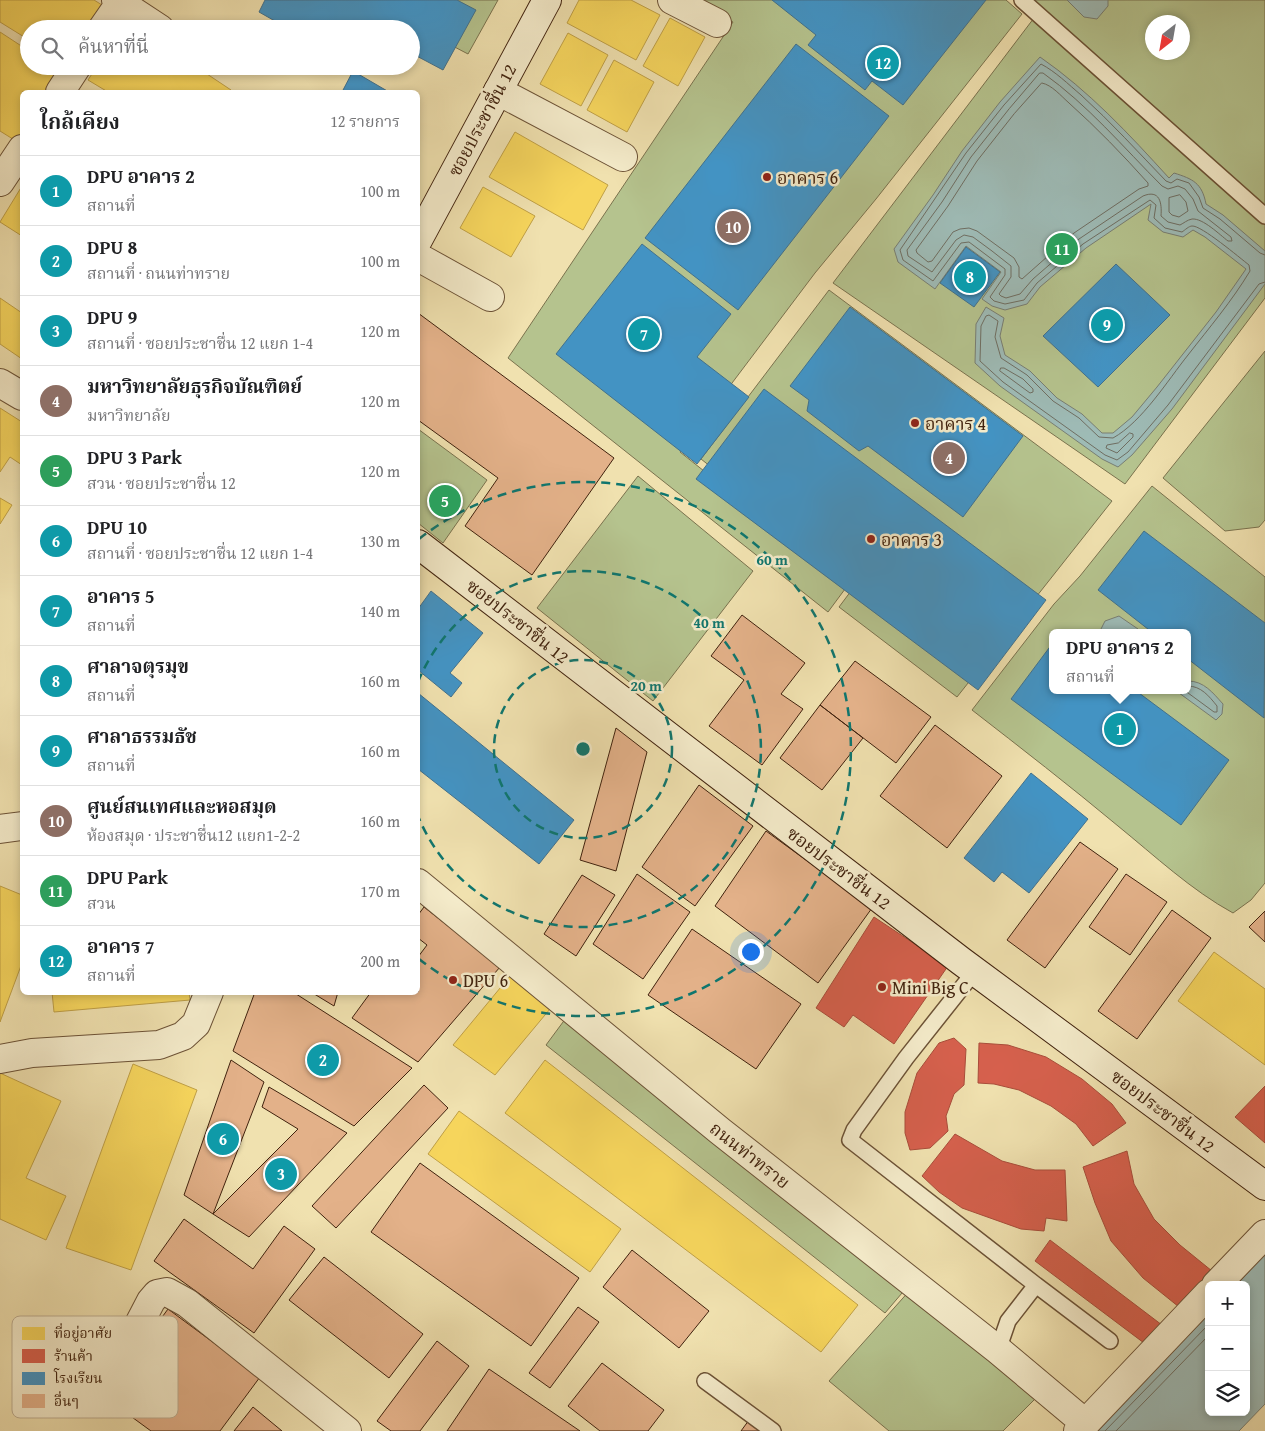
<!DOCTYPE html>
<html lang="th">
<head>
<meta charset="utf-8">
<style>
  body { margin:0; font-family:"Gentium Book Plus","Noto Serif Thai",serif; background:#f6f6f6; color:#202124 }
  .controls { position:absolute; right:15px; bottom:15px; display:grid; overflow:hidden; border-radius:8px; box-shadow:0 2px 8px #0003 }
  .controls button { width:45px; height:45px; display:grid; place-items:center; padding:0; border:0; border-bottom:1px solid #e0e0e0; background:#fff; color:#202124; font:25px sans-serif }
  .compass { position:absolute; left:1145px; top:15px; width:45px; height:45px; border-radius:50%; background:#fff; box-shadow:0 2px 8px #0003; rotate:211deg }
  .you { position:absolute; left:750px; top:951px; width:18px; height:18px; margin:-12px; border:4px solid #fff; border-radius:50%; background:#1a73e8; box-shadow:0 0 0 8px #1a73e833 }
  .badge { display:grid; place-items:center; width:32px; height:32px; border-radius:50%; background:#111827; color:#fff; font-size:16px; font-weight:700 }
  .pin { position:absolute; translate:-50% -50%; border:2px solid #fff; box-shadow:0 1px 5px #0006 }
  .popup { position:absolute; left:1049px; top:629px; width:142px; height:65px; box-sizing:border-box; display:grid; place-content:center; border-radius:8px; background:#fff; filter:drop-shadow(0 1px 4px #0005); font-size:16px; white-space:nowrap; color:#757577 }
  .popup b { font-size:19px; color:#202124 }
  .popup::after { content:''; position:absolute; left:50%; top:100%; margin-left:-10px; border:10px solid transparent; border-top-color:#fff }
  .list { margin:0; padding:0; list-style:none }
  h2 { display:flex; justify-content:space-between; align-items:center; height:65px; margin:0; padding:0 20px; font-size:21px }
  h2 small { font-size:16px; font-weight:400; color:#757577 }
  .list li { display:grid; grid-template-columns:32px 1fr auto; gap:15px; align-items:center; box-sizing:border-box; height:70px; padding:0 20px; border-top:1px solid #e0e0e0 }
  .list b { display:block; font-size:19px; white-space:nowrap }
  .list p { margin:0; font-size:16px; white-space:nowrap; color:#757577 }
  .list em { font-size:16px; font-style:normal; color:#757577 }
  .icon { flex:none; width:28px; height:28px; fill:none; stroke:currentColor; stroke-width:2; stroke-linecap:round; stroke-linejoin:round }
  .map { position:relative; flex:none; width:1265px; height:1431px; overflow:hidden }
  .search { position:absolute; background:#fff; box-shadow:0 2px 8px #0003; left:20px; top:20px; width:400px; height:55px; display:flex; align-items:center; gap:12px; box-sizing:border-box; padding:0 18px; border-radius:28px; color:#757577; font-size:19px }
  .panel { position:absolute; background:#fff; box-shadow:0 2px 8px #0003; left:20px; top:90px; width:400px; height:905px; border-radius:8px }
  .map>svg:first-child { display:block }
  .green { fill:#b5c38e; stroke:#7a724e; fill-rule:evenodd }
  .water { fill:#9ebbb6; stroke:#787e73 }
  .homes { fill:#f6d55c; stroke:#bf9f45 }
  .shops { fill:#d6604d; stroke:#a94d3a }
  .schools { fill:#4393c3; stroke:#42718d }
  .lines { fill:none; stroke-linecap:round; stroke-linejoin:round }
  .shore { stroke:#6f6e62; stroke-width:1 }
  .building { fill:#e3b189; stroke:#40220e }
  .service-casing { stroke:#6c5236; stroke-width:18 }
  .minor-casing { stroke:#6c5236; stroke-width:30 }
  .secondary-casing { stroke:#40220e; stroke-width:30 }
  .service { stroke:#f5eccb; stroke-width:15 }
  .minor { stroke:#f5eccb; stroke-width:28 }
  .secondary { stroke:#f5eccb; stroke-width:28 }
  .ring { fill:none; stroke:#0f766e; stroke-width:2.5; stroke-dasharray:9 6 }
  .poi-dot { fill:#8f2418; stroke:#f5eccb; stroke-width:2 }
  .labels { text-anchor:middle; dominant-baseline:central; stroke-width:5; stroke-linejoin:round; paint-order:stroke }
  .street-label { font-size:18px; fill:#40220e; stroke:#f5eccb }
  .poi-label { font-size:18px; fill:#40220e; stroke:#f5eccb; text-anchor:start }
  .key { fill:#f5eccb; stroke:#bfaf92; stroke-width:1 }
  .key-label { font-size:14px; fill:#40220e }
  .centre { fill:#0f766e; stroke:#f5eccb; stroke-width:2.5 }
  .ring-label { font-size:15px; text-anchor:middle; font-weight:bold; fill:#0f766e; stroke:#f5eccb; stroke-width:5; stroke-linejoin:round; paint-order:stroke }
</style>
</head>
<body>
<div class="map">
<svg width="1265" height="1431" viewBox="0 0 1265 1431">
  <rect width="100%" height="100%" fill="#f0e1af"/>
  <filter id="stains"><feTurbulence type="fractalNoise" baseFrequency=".004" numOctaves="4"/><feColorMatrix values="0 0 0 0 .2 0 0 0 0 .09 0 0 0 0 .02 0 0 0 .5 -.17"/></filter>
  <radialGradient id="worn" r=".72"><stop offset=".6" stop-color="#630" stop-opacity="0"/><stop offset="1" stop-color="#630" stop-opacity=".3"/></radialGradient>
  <!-- green -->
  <path class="green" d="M365,0H498L468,54Z
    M693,0H1006L1022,14L876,199L815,273L680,452L848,585L828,612L508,358L733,22Z
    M1022,0H1265V298L1125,484L833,283L1037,14ZM1152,22H1182V52H1152Z
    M829,290L1112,501L957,697L839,607L857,583L701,459Z
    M1265,351V520L1259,527L1225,531L1163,478Z
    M418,429L487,480L443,543L418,523Z
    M638,476L753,571L653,701L537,608Z
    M1152,486L1265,577V883L1251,900L1233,913C1191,890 1155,856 1118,826C1070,786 1021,748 972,710L1054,604L1080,576ZM1052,633H1188V690H1052Z
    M566,1018L908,1286L885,1313L546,1045Z
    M911,1289L1041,1393L1003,1431H889L829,1381Z"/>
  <!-- water -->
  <path class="water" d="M1067,0H1108V6L1097,19L1084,17Z
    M1040,57C1089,91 1129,134 1169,178L1174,173C1193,179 1202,183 1206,204L1223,215L1265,251V284L1172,409L1132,455L1118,467L1102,459L1000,386L975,363L976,324L986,307L1004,318L1000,336L1005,355L1030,371L1057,398L1082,414L1102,433H1113L1132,417L1157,387L1216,312L1246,269L1205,237L1193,230L1183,237L1163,232L1148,220L1151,204L1086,248L1040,287L1027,304L1005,310L992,306L982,299L1001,272L966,246L935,289L898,262L894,249L933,195L962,151L1000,102Z
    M1119,616L1138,629V633H1099L1105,621Z
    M1188,681C1204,681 1213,693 1223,704L1222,714L1216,720L1175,690H1188Z
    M1265,1249V1404L1239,1431H1090L1209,1308V1412H1246V1285H1231Z"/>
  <!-- homes -->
  <path class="homes" d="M0,0H94L102,5L86,29H29V40L0,22Z
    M579,0H631L660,15L636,60L567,23Z
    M670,18L705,37L678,86L643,66Z
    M0,32L29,51V66H53L61,71L47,92H22V131L16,141L0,131Z
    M568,33L608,55L581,106L540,84Z
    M614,60L654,82L627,132L587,110Z
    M97,66H195L231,90L229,92H108L88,80Z
    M515,132L608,185L583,230L489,177Z
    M22,186V236L0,222Z
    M483,187L535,216L511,257L460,228Z
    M0,298L22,313V359L0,344Z
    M0,408L22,422V465L10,457L0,472Z
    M0,498L12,505L0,524Z
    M0,886L22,895V963L0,1022Z
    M1214,952L1265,989V1065L1178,1001Z
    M510,976L550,1009L495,1075L453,1045Z
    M52,992H189L190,1000L54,1012Z
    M545,1060L858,1305L821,1352L505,1113Z
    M133,1064L197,1090L131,1270L66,1248Z
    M0,1073L61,1101L26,1178L66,1196L46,1240L0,1219Z
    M459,1111L621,1229L590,1272L428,1154Z"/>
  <!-- shops -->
  <path class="shops" d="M874,917L948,966L894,1044L853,1015L844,1027L816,1008Z
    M954,1038L966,1049L964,1085L954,1094L946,1116L948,1131L930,1148L910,1150L905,1133V1112L917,1073L939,1043Z
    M979,1043L1008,1045L1046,1057L1082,1079L1112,1104L1126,1123L1093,1146L1076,1124L1051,1106L1019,1090L994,1084L978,1083Z
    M1265,1086V1143L1235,1117Z
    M955,1134L1002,1161L1035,1170H1065L1067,1221L1046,1218L1044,1231L1021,1229L962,1208L939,1192L922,1176Z
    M1127,1151L1134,1184L1154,1219L1180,1245L1212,1271L1179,1307L1143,1278L1111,1241L1095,1203L1083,1167Z
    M1050,1240L1162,1325L1144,1343L1035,1261Z"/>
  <!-- schools -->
  <path class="schools" d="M265,0H457L476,10L443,70L411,53V29H289L259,12Z
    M772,0H986L903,105L872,81L865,90L808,45L816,35Z
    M796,44L889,116L738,310L645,238Z
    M353,71L389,92H342Z
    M642,244L731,314L697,357L749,397L697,464L556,354Z
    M966,247L1000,272L974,307L940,283Z
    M1116,264L1170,315L1098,387L1043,336Z
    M850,307L1023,436L963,517L868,446L859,451L807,411L809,400L790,386Z
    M764,389L1046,600L978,690L696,479Z
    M1144,531L1265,623L1264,718L1188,659V633H1153L1098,590Z
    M431,591L483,633L450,673L462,683L451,697L418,670V609Z
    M1052,644V690H1135L1229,760L1181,825L1011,699Z
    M418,693L574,820L539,864L418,769Z
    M1031,773L1088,819L1029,893L1002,872L994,882L964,858Z"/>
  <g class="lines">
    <!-- shore -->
    <path class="shore" d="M1040,73H1043C1088,105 1123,147 1162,186L1168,189L1178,186L1185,189L1193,199L1198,211L1231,237L1232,241H1228C1220,235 1203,218 1192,219C1187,220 1184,223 1180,225L1168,222L1161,216C1162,203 1160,189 1143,196L1079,239L1033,279L1020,294L1006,298L1001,296L999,294L1011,277V266L992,251L973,237L964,235L956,240L932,272L908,256L907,250L942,202L971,157L1009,109Z
      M1042,83C1052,85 1061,96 1069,103C1097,128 1123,155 1148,183V186L1139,189L1074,233L1022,279L1019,277V267L1014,258L977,231L969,228L960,229L953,232L932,261L928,262L917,253L916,250L948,206L977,161L1014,114Z
      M1180,195L1186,202L1188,211L1179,217L1172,215L1169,212V198Z
      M1265,255L1260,253L1220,219L1203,208L1199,197L1189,183L1177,179L1171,183L1166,181C1138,152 1111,122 1081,95C1068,84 1056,72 1041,64L1004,105L966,153L900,250L903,260L933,281L961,243L969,242L1005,269V275L990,297L994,301L1005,304L1024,300L1037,283L1083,244L1150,200L1156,205L1154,218L1165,228L1182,232C1185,230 1189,226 1192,226C1201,225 1240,258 1249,265L1250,271C1232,301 1209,328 1188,355C1168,380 1142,422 1113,438L1099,437L1079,418L1053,401L1027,375L1001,358L995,337L998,321L989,315L986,316L981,326L980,361L1003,382L1105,455L1117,460L1128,452L1168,405L1259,284L1265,282
      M1001,368H1004L1023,379L1033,389V392L1030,393L1000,371Z
      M1130,433L1133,434V437L1117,453L1106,448L1107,445L1118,443Z
      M1184,690L1214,712H1217V706C1209,696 1201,686 1188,686
      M1105,1431L1209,1324
      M1116,1431L1209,1335"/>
  </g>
  <!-- building -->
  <path class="building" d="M418,313L614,458L532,575L465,526L498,478L418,420Z
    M742,615L805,663L781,694L803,709L762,765L709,726L744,680L711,656Z
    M855,661L931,717L896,763L820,705Z
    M820,705L863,738L822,790L780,758Z
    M935,725L1002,776L947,848L880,796Z
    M616,728L647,752L616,871L580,860Z
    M699,785L753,826L695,906L642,867Z
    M766,831L872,908L818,983L715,906Z
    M1080,842L1118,869L1045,968L1007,940Z
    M637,874L690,912L643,979L593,944Z
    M1126,874L1167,902L1130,955L1089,927Z
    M582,875L615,895L576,956L544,934Z
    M424,907L500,967L418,1062L352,1018L371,992H418V957L427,945L418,938V915Z
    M1172,910L1211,938L1137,1039L1098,1011Z
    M1265,911V942L1249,927Z
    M692,929L801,1004L756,1069L648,995Z
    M255,992H293L412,1068L354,1126L233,1051Z
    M311,992H338L334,1006Z
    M231,1060L264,1082L213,1214L184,1195Z
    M424,1085L448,1108L336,1228L312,1206Z
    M269,1087L347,1133L249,1237L213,1214L298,1129L262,1107Z
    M420,1163L579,1278L531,1346L371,1232Z
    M184,1219L253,1269L284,1226L315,1249L254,1333L154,1261Z
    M632,1250L709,1311L679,1348L603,1287Z
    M324,1257L423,1334L389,1378L289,1300Z
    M578,1307L599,1322L550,1388L529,1373Z
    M168,1309L260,1377L220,1431H151L125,1412L168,1355L146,1339Z
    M437,1341L469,1366L420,1431H391L377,1421Z
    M602,1363L664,1410L648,1431H600L568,1406Z
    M489,1369L580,1431H447Z
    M253,1407L282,1431H234Z
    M749,1420L765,1431H741Z"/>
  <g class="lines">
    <defs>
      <path id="service" d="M1022,0L1265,216
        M975,971L906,1058L854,1130L850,1140L1036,1285L1008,1321L998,1350
        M1036,1285L1110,1341
        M705,1381L773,1431"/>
      <path id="minor" d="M116,0L160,29
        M672,0L717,23
        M102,29L120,3
        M498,91L623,157
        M60,92L77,66
        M0,182L22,149
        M418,257L490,297
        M0,383L22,396
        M0,829L22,826
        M418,883L720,1131L998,1350L1085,1423
        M0,1059L32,1053L159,1045L183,1036L196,1024L209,992
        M1216,1285L1265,1234
        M125,1351L151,1301L157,1294L167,1292L187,1303L347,1431
        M1078,1431L1209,1293"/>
      <path id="secondary" d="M418,240L547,0
        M418,544L961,961L1265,1186"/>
    </defs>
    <!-- service casing -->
    <use href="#service" class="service-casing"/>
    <!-- minor casing -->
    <use href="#minor" class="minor-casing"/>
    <!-- secondary casing -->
    <use href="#secondary" class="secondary-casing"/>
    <!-- service -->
    <use href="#service" class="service"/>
    <!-- minor -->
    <use href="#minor" class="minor"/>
    <!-- secondary -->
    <use href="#secondary" class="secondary"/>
  </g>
  <!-- distance rings -->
  <g class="ring">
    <circle cx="583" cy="749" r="89"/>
    <path d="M418 682A178 178 0 1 1 418 816"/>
    <path d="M419 539A267 267 0 1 1 419 959"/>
  </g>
  <!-- markers -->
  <g class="poi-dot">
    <circle cx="767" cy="177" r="5"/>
    <circle cx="915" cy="423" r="5"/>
    <circle cx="871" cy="539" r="5"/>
    <circle cx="453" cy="980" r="5"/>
    <circle cx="882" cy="987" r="5"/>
  </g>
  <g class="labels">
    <!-- street labels -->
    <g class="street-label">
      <text transform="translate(482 120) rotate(-62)">ซอยประชาชื่น 12</text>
      <text transform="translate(518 621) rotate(38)">ซอยประชาชื่น 12</text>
      <text transform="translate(839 868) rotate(37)">ซอยประชาชื่น 12</text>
      <text transform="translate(1163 1111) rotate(37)">ซอยประชาชื่น 12</text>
      <text transform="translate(750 1155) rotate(38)">ถนนท่าทราย</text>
    </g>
    <!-- poi labels -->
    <g class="poi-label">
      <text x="777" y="177">อาคาร 6</text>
      <text x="925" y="423">อาคาร 4</text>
      <text x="881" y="539">อาคาร 3</text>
      <text x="463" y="980">DPU 6</text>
      <text x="892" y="987">Mini Big C</text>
    </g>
  </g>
  <!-- legend -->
  <rect x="12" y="1316" width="166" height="102" rx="8" class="key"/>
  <rect x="22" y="1327" width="23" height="13" fill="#f6d55c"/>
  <rect x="22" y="1349" width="23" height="14" fill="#d6604d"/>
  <rect x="22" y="1372" width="23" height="13" fill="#4393c3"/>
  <rect x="22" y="1394" width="23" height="14" fill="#e3b189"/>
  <g class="key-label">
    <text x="54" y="1338">ที่อยู่อาศัย</text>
    <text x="54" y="1361">ร้านค้า</text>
    <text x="54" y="1383">โรงเรียน</text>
    <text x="54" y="1406">อื่นๆ</text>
  </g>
  <circle cx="583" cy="749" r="8" class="centre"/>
  <g class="ring-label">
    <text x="772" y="565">60 m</text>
    <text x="709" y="628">40 m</text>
    <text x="646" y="691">20 m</text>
  </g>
  <rect width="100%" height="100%" filter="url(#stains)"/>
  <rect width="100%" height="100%" fill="url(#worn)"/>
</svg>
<div class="controls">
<button>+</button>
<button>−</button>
<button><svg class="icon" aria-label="layers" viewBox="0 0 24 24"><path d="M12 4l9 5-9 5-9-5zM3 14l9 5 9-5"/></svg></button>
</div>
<svg class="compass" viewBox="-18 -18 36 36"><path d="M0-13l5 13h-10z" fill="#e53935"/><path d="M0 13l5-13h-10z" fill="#757577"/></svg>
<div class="you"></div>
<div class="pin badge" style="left:1120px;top:729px;background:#0f9aa8">1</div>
<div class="popup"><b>DPU อาคาร 2</b>สถานที่</div>
<div class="pin badge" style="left:323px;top:1060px;background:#0f9aa8">2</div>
<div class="pin badge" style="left:281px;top:1174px;background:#0f9aa8">3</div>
<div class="pin badge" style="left:949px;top:458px;background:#8d6e63">4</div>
<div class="pin badge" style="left:445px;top:501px;background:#2e9e5b">5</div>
<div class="pin badge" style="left:223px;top:1139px;background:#0f9aa8">6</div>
<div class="pin badge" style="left:644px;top:334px;background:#0f9aa8">7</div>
<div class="pin badge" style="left:970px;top:277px;background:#0f9aa8">8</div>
<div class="pin badge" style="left:1107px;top:325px;background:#0f9aa8">9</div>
<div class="pin badge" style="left:733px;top:227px;background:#8d6e63">10</div>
<div class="pin badge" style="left:1062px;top:249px;background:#2e9e5b">11</div>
<div class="pin badge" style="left:883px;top:63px;background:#0f9aa8">12</div>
<div class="search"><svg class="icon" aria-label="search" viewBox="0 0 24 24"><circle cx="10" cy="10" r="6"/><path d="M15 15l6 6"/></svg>ค้นหาที่นี่</div>
<section class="panel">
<h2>ใกล้เคียง<small>12 รายการ</small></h2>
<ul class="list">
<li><span class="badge" style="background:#0f9aa8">1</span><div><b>DPU อาคาร 2</b><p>สถานที่</p></div><em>100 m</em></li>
<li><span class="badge" style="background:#0f9aa8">2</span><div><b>DPU 8</b><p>สถานที่ · ถนนท่าทราย</p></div><em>100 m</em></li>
<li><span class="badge" style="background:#0f9aa8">3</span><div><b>DPU 9</b><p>สถานที่ · ซอยประชาชื่น 12 แยก 1-4</p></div><em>120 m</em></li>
<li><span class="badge" style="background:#8d6e63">4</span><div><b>มหาวิทยาลัยธุรกิจบัณฑิตย์</b><p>มหาวิทยาลัย</p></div><em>120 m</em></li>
<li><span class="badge" style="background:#2e9e5b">5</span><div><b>DPU 3 Park</b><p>สวน · ซอยประชาชื่น 12</p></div><em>120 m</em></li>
<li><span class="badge" style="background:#0f9aa8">6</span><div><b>DPU 10</b><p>สถานที่ · ซอยประชาชื่น 12 แยก 1-4</p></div><em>130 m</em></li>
<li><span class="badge" style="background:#0f9aa8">7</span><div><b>อาคาร 5</b><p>สถานที่</p></div><em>140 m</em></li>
<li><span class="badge" style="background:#0f9aa8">8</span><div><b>ศาลาจตุรมุข</b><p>สถานที่</p></div><em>160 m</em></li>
<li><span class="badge" style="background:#0f9aa8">9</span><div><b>ศาลาธรรมธัช</b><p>สถานที่</p></div><em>160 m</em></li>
<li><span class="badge" style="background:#8d6e63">10</span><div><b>ศูนย์สนเทศและหอสมุด</b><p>ห้องสมุด · ประชาชื่น12 แยก1-2-2</p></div><em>160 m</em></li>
<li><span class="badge" style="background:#2e9e5b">11</span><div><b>DPU Park</b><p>สวน</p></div><em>170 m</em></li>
<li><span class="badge" style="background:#0f9aa8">12</span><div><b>อาคาร 7</b><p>สถานที่</p></div><em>200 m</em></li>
</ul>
</section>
</div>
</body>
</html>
